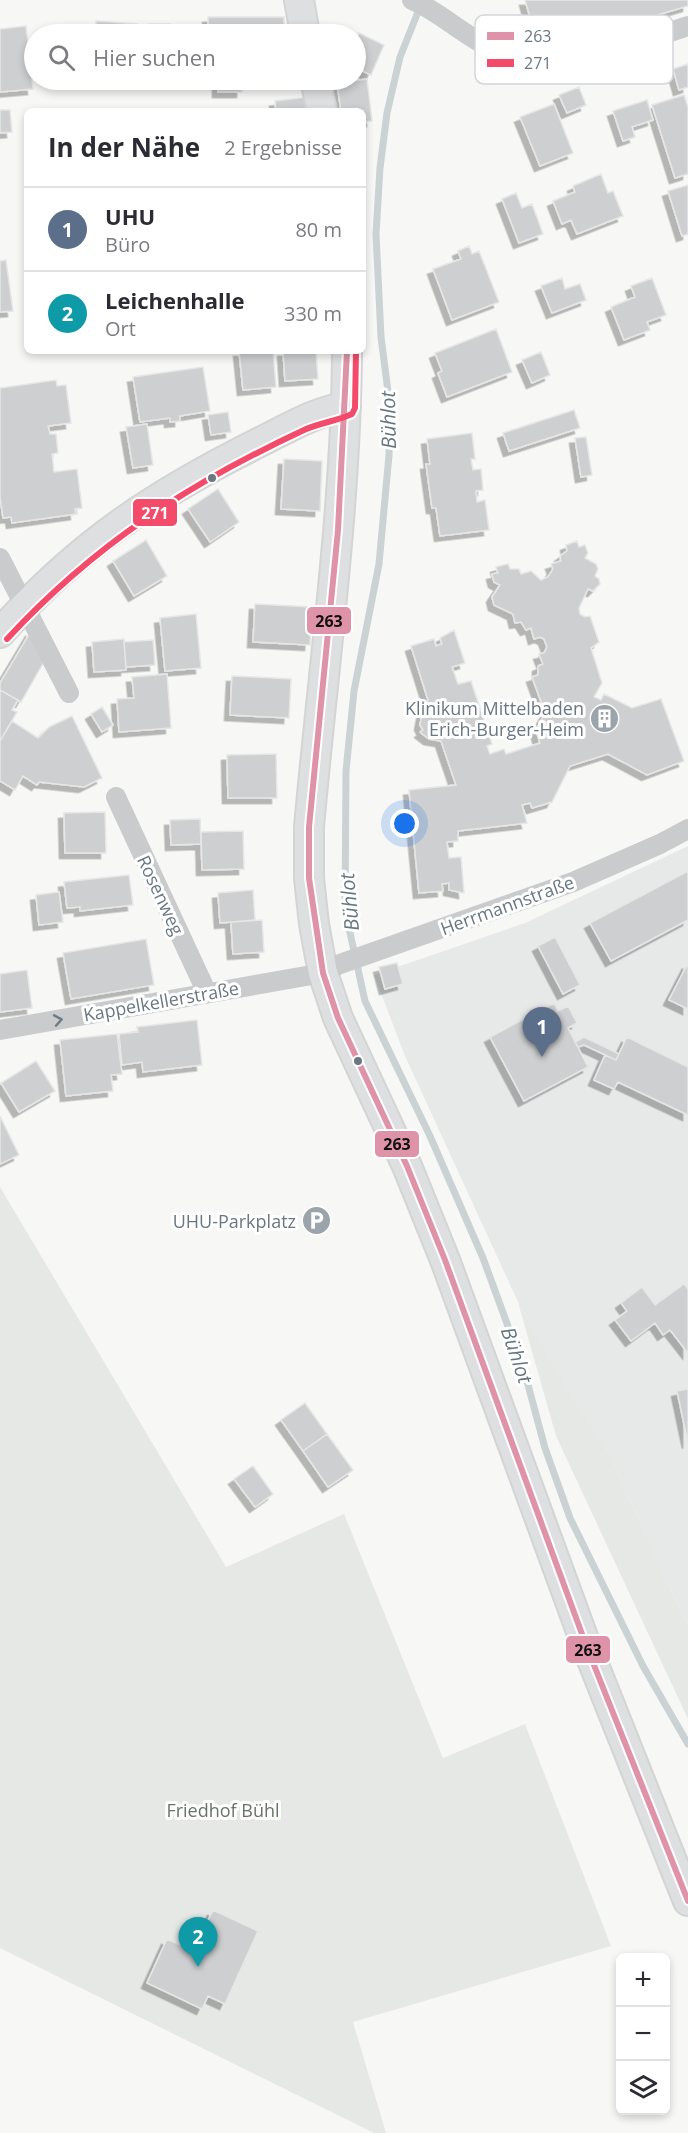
<!DOCTYPE html>
<html lang="de">
<head>
<meta charset="utf-8">
<style>
  body { margin:0; font-family:"Open Sans",sans-serif; background:#f7f7f7; color:#2b2b33 }
  .controls { position:absolute; right:18px; bottom:18px; display:grid; overflow:hidden; border-radius:9px; box-shadow:0 3px 9px #0003 }
  .controls button { width:54px; height:54px; display:grid; place-items:center; padding:0; border:0; border-bottom:2px solid #e1e1e2; background:#fff; color:#2b2b33; font:30px sans-serif }
  .you { position:absolute; left:405px; top:824px; width:21px; height:21px; margin:-15px; border:4px solid #fff; border-radius:50%; background:#1a73e8; box-shadow:0 0 0 9px #1a73e833 }
  .badge { display:grid; place-items:center; width:39px; height:39px; border-radius:50%; background:#5d6169; color:#fff; font-size:20px; font-weight:700 }
  .pin { position:absolute; translate:-50% -50px; filter:drop-shadow(0 2px 3px #0008) }
  .pin::after { content:''; position:absolute; top:32px; width:21px; height:18px; background:inherit; clip-path:polygon(0 0,100% 0,50% 100%) }
  .list { margin:0; padding:0; list-style:none }
  h2 { display:flex; justify-content:space-between; align-items:center; height:78px; margin:0; padding:0 24px; font-size:26px }
  h2 small { font-size:20px; font-weight:400; color:#7c7c81 }
  .list li { display:grid; grid-template-columns:39px 1fr auto; gap:18px; align-items:center; box-sizing:border-box; height:84px; padding:0 24px; border-top:2px solid #e1e1e2 }
  .list b { display:block; font-size:22px; white-space:nowrap }
  .list p { margin:0; font-size:20px; white-space:nowrap; color:#7c7c81 }
  .list em { font-size:20px; font-style:normal; color:#7c7c81 }
  .icon { flex:none; width:33px; height:33px; fill:none; stroke:currentColor; stroke-width:2; stroke-linecap:round; stroke-linejoin:round }
  .map { position:relative; flex:none; width:688px; height:2133px; overflow:hidden }
  .search { position:absolute; background:#fff; box-shadow:0 3px 9px #0003; left:24px; top:24px; width:342px; height:66px; display:flex; align-items:center; gap:15px; box-sizing:border-box; padding:0 21px; border-radius:33px; color:#7c7c81; font-size:22px }
  .panel { position:absolute; background:#fff; box-shadow:0 3px 9px #0003; left:24px; top:108px; width:342px; height:246px; border-radius:9px }
  .map>svg:first-child { display:block }
  .built { fill:#e7e8e8 }
  .green { fill:#e5e8e4 }
  .lines { fill:none; stroke-linecap:round; stroke-linejoin:round }
  .stream { stroke:#cbd2d4; stroke-width:7 }
  .building { fill:#cdcfd0; stroke:#e6e6e6; stroke-width:1.5; filter:url(#shadow) }
  .secondary-casing { stroke:#d3d4d4; stroke-width:32 }
  .street { stroke:#c9cbcc; stroke-width:20 }
  .secondary { stroke:#dedfe0; stroke-width:28 }
  .bus-1-casing { stroke:#fff; stroke-width:10 }
  .bus-2-casing { stroke:#fff; stroke-width:10 }
  .bus-1 { stroke:#df93a8; stroke-width:6 }
  .bus-2 { stroke:#f54b6a; stroke-width:6 }
  .oneway { stroke:#6f7c87 }
  .bus-dot { fill:#6a7883; stroke:#fff; stroke-width:2 }
  .labels { text-anchor:middle; dominant-baseline:central; stroke-width:6; stroke-linejoin:round; paint-order:stroke }
  .poi-label { font-size:18px; fill:#6a7883; stroke:#fff; text-anchor:end }
  .street-label { font-size:18px; fill:#6a7883; stroke:#fff }
  .park-label { font-size:18px; fill:#677664; stroke:#fff }
  .water-label { font-size:20px; font-style:italic; fill:#66787f; stroke:#fff }
  .key { fill:#fff; stroke:#d2d6da; stroke-width:1.5 }
  .key-label { font-size:16px; fill:#6a7883 }
  .line-badge { stroke:#fff; stroke-width:2 }
  .badge-label { font-size:16px; text-anchor:middle; font-weight:bold; fill:#fff }
  .pale-badge-label { font-size:16px; text-anchor:middle; font-weight:bold; fill:#111 }
</style>
</head>
<body>
<div class="map">
<svg width="688" height="2133" viewBox="0 0 688 2133">
  <defs>
    <filter id="shadow"><feDropShadow dx="-5.5" dy="5.5" stdDeviation="0" flood-color="#0004"/></filter>
  </defs>
  <rect width="100%" height="100%" fill="#f7f7f6"/>
  <!-- built -->
  <path class="built" d="M688,846V1627L603,1441L568,1392L518,1302L405,1056L374,975L525,923Z"/>
  <!-- green -->
  <path class="green" d="M0,1187L226,1567L344,1514L443,1758L525,1724L611,1946L353,2022L386,2133H374L0,1948Z
    M518,1302L568,1391L603,1441L688,1627V1719L556,1436Z"/>
  <g class="lines">
    <!-- stream -->
    <path class="stream" d="M420,7L400,57L387,113L380,168L376,234L381,337L390,407L389,455L379,564L354,691L346,771L345,910L365,1001L430,1136L483,1258L524,1370L545,1448L570,1518L643,1666L688,1744"/>
  </g>
  <!-- building -->
  <path class="building" d="M525,0H688V6L551,46L548,34L536,38Z
    M208,17H284V34H208Z
    M96,21L137,24L136,34H95Z
    M149,24H170V34H148Z
    M26,26L33,89L0,92V29Z
    M359,33L384,45L371,75L356,68V41Z
    M688,64V87L679,90L673,69Z
    M367,79L372,121L363,122V111H341L337,83Z
    M218,80H242V92H218Z
    M579,87L586,105L567,113L559,95Z
    M684,95L688,107V174L675,178L652,105Z
    M309,97L311,111H276L275,101Z
    M647,100L653,120L632,127L635,137L623,141L613,111Z
    M554,104L573,153L540,166L520,117Z
    M0,110H10L12,132L0,133Z
    M601,174L608,193L613,191L623,216L577,234L571,220L562,224L553,201L575,192L573,186Z
    M688,185V234L682,236L668,191Z
    M516,193L522,208L532,204L543,234L519,243L502,199Z
    M469,246L472,254L479,251L499,302L452,320L433,269L461,259L458,251Z
    M6,260L13,311L0,312V261Z
    M562,278L565,289L580,284L586,300L552,313L541,286Z
    M652,278L666,315L647,322L650,330L624,340L611,307L635,297L631,286Z
    M496,329L512,372L447,397L438,373L442,371L435,353Z
    M239,351H273L276,387L243,390Z
    M283,351H316L318,379L285,381Z
    M541,352L550,375L532,383L522,360Z
    M203,367L210,411L180,416V421L170,422V418L140,422L133,377Z
    M56,380L57,386L66,385L71,423L48,426L50,434H56L58,453L52,454L54,472L77,469L82,508L75,509L76,514L12,523L11,517L3,518L0,496V388Z
    M574,410L580,428L509,451L503,433Z
    M228,412L231,432L211,435L208,415Z
    M147,424L153,465L133,468L126,427Z
    M472,433L475,459H471L473,470L481,469L483,490L476,491L477,502L485,500L489,530L440,536L436,508H432L426,464H430L427,439Z
    M586,437L592,475L581,477L575,438Z
    M284,459L322,461L320,511L281,509Z
    M218,489L239,522L210,542L188,509Z
    M146,540L167,576L134,596L113,561Z
    M577,541L579,547L585,545L588,553L585,558L596,564L598,569L595,576L599,579L600,584L593,591L588,589L579,608L580,614L585,617L590,616L599,642L591,648L602,683L594,697L601,700L604,694L632,708L661,699L684,761L647,775L608,754L570,766L552,802L532,808L530,803L522,805L527,823L458,831V841L447,842L449,858L461,857L464,893L449,890V883L442,884L443,891L419,893L409,790L456,785L441,741L429,739L420,732L423,730L420,725L423,709L421,707L428,700L411,646L434,639L436,646L442,644L440,638L454,630L465,663L452,667L458,684L471,681L492,744L487,746L490,754L504,749L506,754L540,743L536,730L548,708L543,707L532,677L538,675V666L543,664L539,654L544,653L547,647L544,639L540,637L534,639L531,628L526,630L521,622L515,623L513,614L494,605L492,597L500,585L494,582L492,574L498,573L496,567L508,564L510,569H519L521,574L531,571L541,580L548,577L553,569L551,564L561,561L560,556L567,551L566,545Z
    M255,604L312,607L310,645L253,642Z
    M196,614L201,668L165,671L160,618Z
    M31,631L45,660L21,702L0,690V683Z
    M124,639L126,670L94,672L92,642Z
    M153,640L155,665L126,667L124,642Z
    M167,674L171,728L119,732L117,699L134,698L132,677Z
    M232,676L291,679L289,718L230,715Z
    M0,690L18,700L12,710L17,712L0,741Z
    M102,707L113,725L102,732L91,714Z
    M72,716L102,778L84,787L39,782L37,785L23,776L15,790L0,781V741L12,721L38,738L49,727Z
    M276,754L277,798H228L227,755Z
    M105,812L106,853H65L64,813Z
    M200,819L201,844L171,845L170,820Z
    M243,831L244,869L202,870L201,832Z
    M688,871V920L611,961L590,923Z
    M129,875L133,905L80,911V907L67,908L64,882Z
    M253,890L255,920L220,923L218,893Z
    M59,892L63,922L39,925L36,895Z
    M262,920L264,952L233,954L231,922Z
    M555,937L580,985L563,994L538,946Z
    M146,939L154,985L71,999L63,953Z
    M397,963L403,984L385,989L379,967Z
    M688,963V1009L669,1000Z
    M27,970L32,1008L0,1012V974Z
    M554,1003L558,1011L568,1006L577,1023L568,1028L588,1067L524,1101L490,1037Z
    M197,1020L202,1065L143,1072L142,1062L122,1065L119,1034L138,1032L137,1027Z
    M117,1034L122,1074L111,1075L113,1091L66,1096L60,1040Z
    M584,1037L619,1054L616,1060L584,1045L578,1047L575,1042Z
    M627,1037L688,1067V1115L618,1082L614,1089L594,1080L605,1055L616,1060Z
    M36,1061L55,1091L19,1112L1,1083Z
    M0,1116L19,1155L0,1164Z
    M684,1284L688,1289V1353L670,1330L663,1335L655,1323L631,1341L615,1320L627,1311L621,1303L642,1287L655,1305Z
    M688,1389V1443L677,1391Z
    M305,1403L327,1434L303,1451L281,1420Z
    M327,1434L353,1470L328,1487L303,1451Z
    M253,1466L273,1494L255,1507L234,1479Z
    M213,1910L258,1931L225,2004L208,1996L202,2009L147,1983L167,1939L194,1951Z"/>
  <g class="lines">
    <defs>
      <path id="secondary" d="M299,0L305,34
        M315,80L322,111
        M347,351C346,510 323,669 309,827V878L314,924L323,973L338,1018L407,1166L445,1260L586,1645L688,1901
        M0,633C78,545 154,495 258,443C287,429 315,411 346,407"/>
    </defs>
    <!-- secondary casing -->
    <use href="#secondary" class="secondary-casing"/>
    <!-- street -->
    <path class="street" d="M412,0C436,10 455,28 478,41C549,82 617,50 688,26
      M0,558L69,693
      M116,797L207,993
      M0,1030L323,973L340,964L573,882L660,844L688,829"/>
    <!-- secondary -->
    <use href="#secondary" class="secondary"/>
    <defs>
      <path id="bus-1" d="M347,351L338,530L309,827V878L323,973L338,1018L407,1166L445,1260L586,1645L688,1901"/>
      <path id="bus-2" d="M7,639C94,545 188,484 304,430C319,423 337,421 352,414L355,408L356,351"/>
    </defs>
    <!-- bus-1 casing -->
    <use href="#bus-1" class="bus-1-casing"/>
    <!-- bus-2 casing -->
    <use href="#bus-2" class="bus-2-casing"/>
    <!-- bus-1 -->
    <use href="#bus-1" class="bus-1"/>
    <!-- bus-2 -->
    <use href="#bus-2" class="bus-2"/>
  </g>
  <!-- one-way arrows -->
  <defs><path id="oneway-chevron" d="M-2-3.5L2.5 0L-2 3.5" fill="none" stroke-width="1.6" stroke-linecap="round" stroke-linejoin="round" transform="scale(1.5)"/></defs>
  <use class="oneway" href="#oneway-chevron" transform="translate(58 1020) rotate(-10)"/>
  <!-- icons -->
  <defs>
    <symbol id="building-disc" viewBox="-11 -11 22 22"><circle r="9.5" fill="#9ba4ab" stroke="#fff"/><path d="M-4-6H4V6H1V3H-1V6H-4ZM-2.5-4.3h1.7v1.8h-1.7ZM.8-4.3h1.7v1.8H.8ZM-2.5-1h1.7V.8h-1.7ZM.8-1h1.7V.8H.8Z" fill="#fff"/></symbol>
    <symbol id="parking-disc" viewBox="-11 -11 22 22"><circle r="9.5" fill="#9ba4ab" stroke="#fff"/><path d="M-3.5-5.5H1a3.5 3.5 0 0 1 0 7H-1V5.5H-3.5ZM-1-3.4V-.6H.8a1.4 1.4 0 0 0 0-2.8Z" fill="#fff"/></symbol>
  </defs>
  <g fill-rule="evenodd">
    <use href="#building-disc" x="588" y="702" width="33" height="33"/>
    <use href="#parking-disc" x="300" y="1204" width="33" height="33"/>
  </g>
  <!-- markers -->
  <g class="bus-dot">
    <circle cx="212" cy="478" r="5"/>
    <circle cx="358" cy="1061" r="5"/>
  </g>
  <g class="labels">
    <!-- poi labels -->
    <g class="poi-label">
      <text x="584" y="708">Klinikum Mittelbaden<tspan x="584" dy="21">Erich-Burger-Heim</tspan></text>
      <text x="296" y="1221">UHU-Parkplatz</text>
    </g>
    <!-- street labels -->
    <g class="street-label">
      <text transform="translate(161 895) rotate(65)">Rosenweg</text>
      <text transform="translate(507 905) rotate(-20)">Herrmannstraße</text>
      <text transform="translate(161 1001) rotate(-10)">Kappelkellerstraße</text>
    </g>
    <!-- park labels -->
    <g class="park-label">
      <text x="223" y="1810">Friedhof Bühl</text>
    </g>
    <!-- water labels -->
    <g class="water-label">
      <text transform="translate(388 420) rotate(-91)">Bühlot</text>
      <text transform="translate(349 902) rotate(-95)">Bühlot</text>
      <text transform="translate(517 1355) rotate(71)">Bühlot</text>
    </g>
  </g>
  <!-- legend -->
  <rect x="475" y="15" width="198" height="69" rx="9" class="key"/>
  <rect x="487" y="32" width="27" height="8" fill="#df93a8"/>
  <rect x="487" y="59" width="27" height="8" fill="#f54b6a"/>
  <g class="key-label">
    <text x="524" y="42">263</text>
    <text x="524" y="69">271</text>
  </g>
  <g class="line-badge">
    <rect x="132" y="498" width="46" height="29" rx="6" fill="#f54b6a"/>
    <rect x="306" y="606" width="46" height="29" rx="6" fill="#df93a8"/>
    <rect x="374" y="1130" width="46" height="28" rx="6" fill="#df93a8"/>
    <rect x="565" y="1635" width="46" height="29" rx="6" fill="#df93a8"/>
  </g>
  <g class="badge-label">
    <text x="155" y="519">271</text>
  </g>
  <g class="pale-badge-label">
    <text x="329" y="627">263</text>
    <text x="397" y="1150">263</text>
    <text x="588" y="1656">263</text>
  </g>
</svg>
<div class="controls">
<button>+</button>
<button>−</button>
<button><svg class="icon" aria-label="layers" viewBox="0 0 24 24"><path d="M12 4l9 5-9 5-9-5zM3 14l9 5 9-5"/></svg></button>
</div>
<div class="you"></div>
<div class="pin badge" style="left:542px;top:1057px;background:#5c6f8a">1</div>
<div class="pin badge" style="left:198px;top:1967px;background:#0f9aa8">2</div>
<div class="search"><svg class="icon" aria-label="search" viewBox="0 0 24 24"><circle cx="10" cy="10" r="6"/><path d="M15 15l6 6"/></svg>Hier suchen</div>
<section class="panel">
<h2>In der Nähe<small>2 Ergebnisse</small></h2>
<ul class="list">
<li><span class="badge" style="background:#5c6f8a">1</span><div><b>UHU</b><p>Büro</p></div><em>80 m</em></li>
<li><span class="badge" style="background:#0f9aa8">2</span><div><b>Leichenhalle</b><p>Ort</p></div><em>330 m</em></li>
</ul>
</section>
</div>
</body>
</html>
